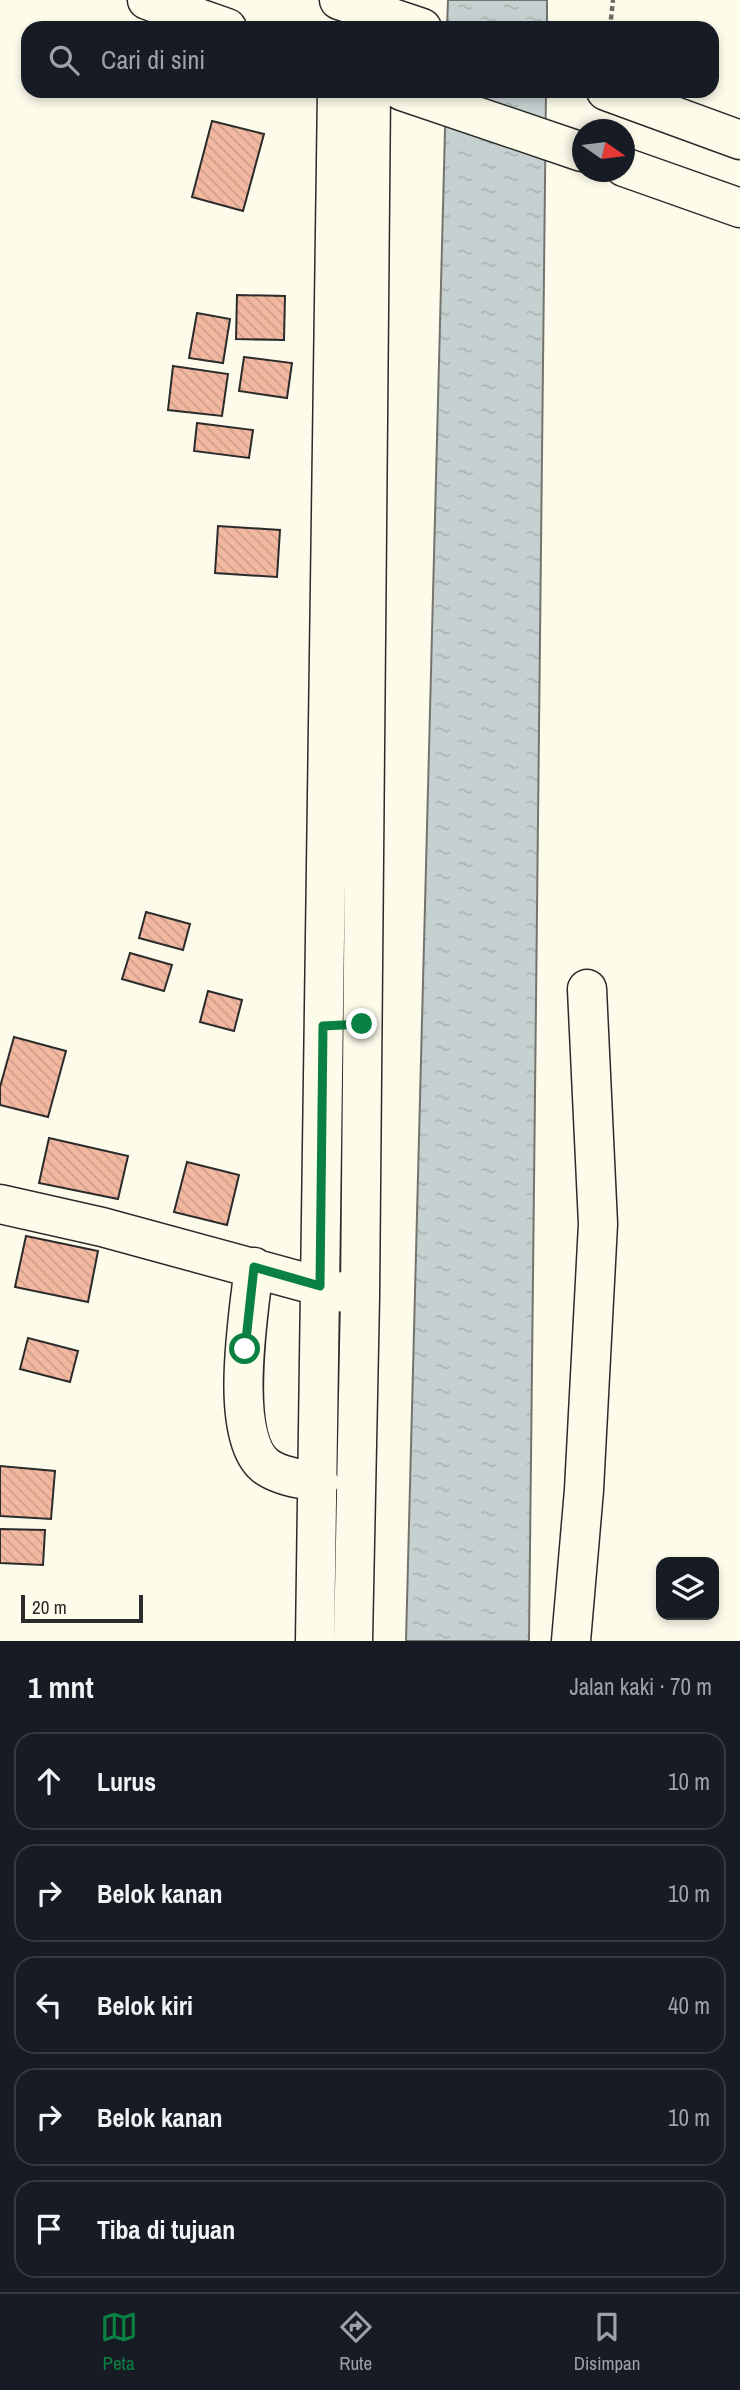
<!DOCTYPE html>
<html lang="id">
<head>
<meta charset="utf-8">
<style>
  body { margin:0; font-family:"Archivo Narrow",sans-serif; background:#20242c; color:#f1f3f6 }
  .controls { position:absolute; right:21px; bottom:21px; display:grid; overflow:hidden; border-radius:14px; box-shadow:0 4px 10px #0003 }
  .controls button { width:63px; height:63px; display:grid; place-items:center; padding:0; border:0; border-bottom:2px solid #363941; background:#171b24; color:#f1f3f6; font:35px sans-serif }
  .compass { position:absolute; left:572px; top:119px; width:63px; height:63px; border-radius:50%; background:#171b24; box-shadow:0 4px 10px #0003; rotate:104deg }
  .scale { position:absolute; left:21px; bottom:18px; width:122px; box-sizing:border-box; padding-left:7px; border:4px solid #2b2b2b; border-top:0; font-size:19px; line-height:24px; white-space:nowrap; color:#2b2b2b; -webkit-text-stroke:5px #fdfbea; paint-order:stroke }
  .stop { position:absolute; width:21px; height:21px; margin:-16px; border:5px solid #0b8043; border-radius:50%; background:#fff }
  .stop.end { background:#0b8043; border-color:#fff; box-shadow:0 2px 7px #0008 }
  .list { margin:0; padding:0; list-style:none }
  h2 { display:flex; justify-content:space-between; align-items:center; height:91px; margin:0; padding:0 28px; font-size:30px }
  h2 small { font-size:23px; font-weight:400; color:#9ea1a6 }
  .list li { display:grid; grid-template-columns:46px 1fr auto; gap:21px; align-items:center; box-sizing:border-box; height:98px; margin:0 14px 14px; padding:0 14px; border:2px solid #363941; border-radius:21px }
  .list b { display:block; font-size:26px; white-space:nowrap }
  .list em { font-size:23px; font-style:normal; color:#9ea1a6 }
  .icon { flex:none; width:38px; height:38px; fill:none; stroke:currentColor; stroke-width:2; stroke-linecap:round; stroke-linejoin:round }
  .map { position:relative; flex:none; width:740px; height:1641px; overflow:hidden }
  .search { position:absolute; background:#171b24; box-shadow:0 4px 10px #0003; left:21px; right:21px; top:21px; height:77px; display:flex; align-items:center; gap:18px; box-sizing:border-box; padding:0 24px; border-radius:21px; color:#9ea1a6; font-size:26px }
  .sheet { height:651px; background:#171b24 }
  nav { display:flex; justify-content:space-around; align-items:center; box-sizing:border-box; height:98px; border-top:2px solid #363941; background:#171b24; font-size:19px; color:#9ea1a6 }
  nav a { display:grid; justify-items:center; gap:4px }
  nav .on { color:#0b8043 }
  .map>svg:first-child { display:block }
  .water { fill:url(#water-ripples); stroke:#74746e; stroke-width:2 }
  .building { fill:url(#building-back-hatch); stroke:#2b2b2b; stroke-width:2 }
  .lines { fill:none; stroke-linecap:round; stroke-linejoin:round }
  .minor-casing { stroke:#2b2b2b; stroke-width:41 }
  .path { stroke:#6a6964; stroke-width:4.5; stroke-dasharray:5 3.5; stroke-linecap:butt }
  .minor { stroke:#fdfbea; stroke-width:38 }
  .route { stroke:#0b8043; stroke-width:9 }
</style>
</head>
<body>
<div class="map">
<svg width="740" height="1641" viewBox="0 0 740 1641">
  <defs>
    <pattern id="water-ripples" width="26" height="14" patternUnits="userSpaceOnUse" patternTransform="scale(1.75)"><rect width="26" height="14" fill="#c7d0d0"/><path d="M2 4q2-2 4 0t4 0M15 11q2-2 4 0t4 0" fill="none" stroke="#abb3b3"/></pattern>
    <pattern id="building-back-hatch" width="6" height="6" patternUnits="userSpaceOnUse" patternTransform="scale(1.75)"><rect width="6" height="6" fill="#f2b8a0"/><path d="M-1 5l2 2M0 0l6 6M5-1l2 2" fill="none" stroke="#d09e8a"/></pattern>
  </defs>
  <rect width="100%" height="100%" fill="#fdfbea"/>
  <!-- water -->
  <path class="water" d="M448,0H547V28H447Z
    M446,91H546L529,1641H406Z"/>
  <!-- building -->
  <path class="building" d="M212,121L264,134L243,211L192,197Z
    M237,295L285,296L284,340L236,339Z
    M197,313L230,319L223,363L189,358Z
    M244,357L292,363L287,398L239,391Z
    M173,366L228,374L222,416L168,410Z
    M197,423L253,430L249,458L194,451Z
    M218,526L280,530L277,577L215,573Z
    M146,912L190,924L183,950L139,938Z
    M130,953L172,965L164,991L122,979Z
    M208,991L242,1000L234,1031L200,1022Z
    M14,1037L66,1051L48,1117L0,1105V1087Z
    M49,1138L128,1156L118,1199L39,1183Z
    M187,1162L239,1175L227,1225L174,1212Z
    M26,1236L98,1251L88,1302L15,1287Z
    M28,1338L78,1351L70,1382L20,1369Z
    M0,1466L55,1471L51,1519L0,1516Z
    M0,1529L45,1530L43,1565L0,1563Z"/>
  <g class="lines">
    <defs>
      <path id="minor" d="M147,0L227,28
        M339,0L422,28
        M402,91L582,152
        M606,91L740,140
        M624,167L740,208
        M0,1204L102,1227L344,1293
        M254,1267C249,1311 227,1439 267,1467C282,1477 302,1479 319,1482
        M315,1641L337,91
        M353,1641L360,1297L371,91
        M571,1641L584,1490L598,1224L587,989"/>
    </defs>
    <!-- minor casing -->
    <use href="#minor" class="minor-casing"/>
    <!-- path -->
    <path class="path" d="M610,28L613,0"/>
    <!-- minor -->
    <use href="#minor" class="minor"/>
  </g>
  <g class="lines">
    <!-- route -->
    <path class="route" d="M245,1349L254,1267L320,1286L323,1026L362,1024"/>
  </g>
</svg>
<div class="controls">
<button><svg class="icon" aria-label="layers" viewBox="0 0 24 24"><path d="M12 4l9 5-9 5-9-5zM3 14l9 5 9-5"/></svg></button>
</div>
<svg class="compass" viewBox="-18 -18 36 36"><path d="M0-13l5 13h-10z" fill="#e53935"/><path d="M0 13l5-13h-10z" fill="#9ea1a6"/></svg>
<div class="scale">20 m</div>
<div class="stop" style="left:245px;top:1349px"></div>
<div class="stop end" style="left:362px;top:1024px"></div>
<div class="search"><svg class="icon" aria-label="search" viewBox="0 0 24 24"><circle cx="10" cy="10" r="6"/><path d="M15 15l6 6"/></svg>Cari di sini</div>
</div>
<section class="sheet">
<h2>1 mnt<small>Jalan kaki · 70 m</small></h2>
<ul class="list">
<li><svg class="icon" aria-label="ahead" viewBox="0 0 24 24"><path d="M12 20V5M6 11l6-6 6 6"/></svg><div><b>Lurus</b></div><em>10 m</em></li>
<li><svg class="icon" aria-label="right" viewBox="0 0 24 24"><path d="M7 20v-9h11M14 6l5 5-5 5"/></svg><div><b>Belok kanan</b></div><em>10 m</em></li>
<li><svg class="icon" aria-label="left" viewBox="0 0 24 24"><path d="M17 20v-9H6M10 6l-5 5 5 5"/></svg><div><b>Belok kiri</b></div><em>40 m</em></li>
<li><svg class="icon" aria-label="right" viewBox="0 0 24 24"><path d="M7 20v-9h11M14 6l5 5-5 5"/></svg><div><b>Belok kanan</b></div><em>10 m</em></li>
<li><svg class="icon" aria-label="arrive" viewBox="0 0 24 24"><path d="M6 21V4h12l-3 4 3 4H6"/></svg><div><b>Tiba di tujuan</b></div></li>
</ul>
</section>
<nav>
<a class="on"><svg class="icon" aria-label="map" viewBox="0 0 24 24"><path d="M3 6l6-2 6 2 6-2v14l-6 2-6-2-6 2zM9 4v14M15 6v14"/></svg>Peta</a>
<a><svg class="icon" aria-label="directions" viewBox="0 0 24 24"><path d="M12 3l9 9-9 9-9-9zM9 14v-3h6M13 9l2 2-2 2"/></svg>Rute</a>
<a><svg class="icon" aria-label="saved" viewBox="0 0 24 24"><path d="M7 4h10v16l-5-4-5 4z"/></svg>Disimpan</a>
</nav>
</body>
</html>
